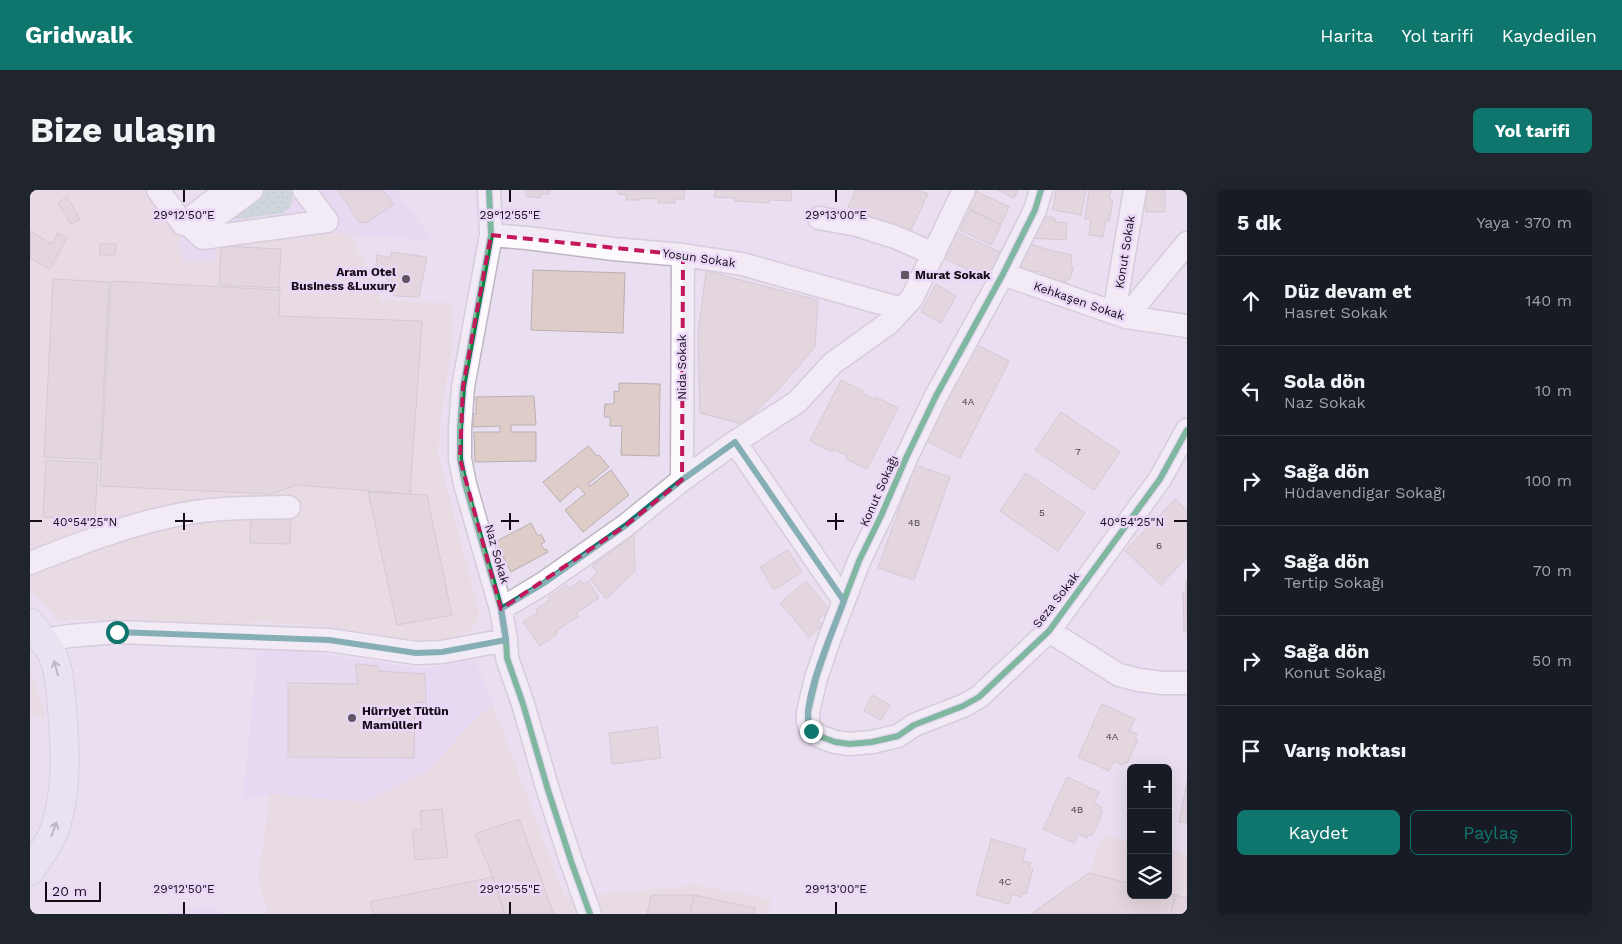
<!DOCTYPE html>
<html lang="tr">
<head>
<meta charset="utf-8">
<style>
  body { margin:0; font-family:"Work Sans",sans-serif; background:#20242c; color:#f1f3f6 }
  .controls { position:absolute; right:15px; bottom:15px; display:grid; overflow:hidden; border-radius:8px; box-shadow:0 5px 20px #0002 }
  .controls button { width:45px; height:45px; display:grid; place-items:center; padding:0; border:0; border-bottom:1px solid #363941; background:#171b24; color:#f1f3f6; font:25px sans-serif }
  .scale { position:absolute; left:15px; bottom:12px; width:56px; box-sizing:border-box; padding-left:5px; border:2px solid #140d18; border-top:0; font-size:14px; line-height:18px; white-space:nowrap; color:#140d18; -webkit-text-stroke:4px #ead7f8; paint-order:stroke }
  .stop { position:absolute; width:15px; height:15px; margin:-11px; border:4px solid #0f766e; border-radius:50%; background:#fff }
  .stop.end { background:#0f766e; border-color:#fff; box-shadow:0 1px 5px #0008 }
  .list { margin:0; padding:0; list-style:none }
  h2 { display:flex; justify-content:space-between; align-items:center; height:65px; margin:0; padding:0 20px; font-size:21px }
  h2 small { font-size:16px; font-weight:400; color:#9ea1a6 }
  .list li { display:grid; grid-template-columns:32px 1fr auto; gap:15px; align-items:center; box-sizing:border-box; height:90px; padding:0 20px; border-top:1px solid #363941 }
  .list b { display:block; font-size:19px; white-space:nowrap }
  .list p { margin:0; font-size:16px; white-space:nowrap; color:#9ea1a6 }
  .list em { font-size:16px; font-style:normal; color:#9ea1a6 }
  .actions { display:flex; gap:10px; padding:15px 20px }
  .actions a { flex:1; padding:11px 0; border:1px solid #0f766e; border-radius:8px; text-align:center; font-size:18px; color:#0f766e }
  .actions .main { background:#0f766e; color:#fff }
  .icon { flex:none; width:28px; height:28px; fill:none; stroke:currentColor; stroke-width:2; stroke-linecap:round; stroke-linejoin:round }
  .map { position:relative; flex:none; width:1157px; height:724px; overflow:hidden; border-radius:8px }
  header { display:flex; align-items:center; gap:30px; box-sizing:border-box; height:70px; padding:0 25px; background:#0f766e; color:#fff }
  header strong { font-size:24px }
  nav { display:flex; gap:28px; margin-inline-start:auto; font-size:18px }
  .intro { display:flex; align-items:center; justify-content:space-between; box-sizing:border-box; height:120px; padding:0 30px }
  h1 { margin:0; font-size:35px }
  .button { padding:12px 22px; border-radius:8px; background:#0f766e; color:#fff; font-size:18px; font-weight:700 }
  main { display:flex; gap:30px; padding:0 30px }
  aside { flex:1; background:#171b24; border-radius:8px; box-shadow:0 5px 20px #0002 }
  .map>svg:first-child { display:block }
  .built { fill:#e5d3f1 }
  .industrial { fill:#e6d8d6 }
  .grass { fill:url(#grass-dots) }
  .building { fill:#ddccc8; stroke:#b9afb2 }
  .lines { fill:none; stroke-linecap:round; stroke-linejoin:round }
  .minor-casing { stroke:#beb6c3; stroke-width:25 }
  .major-casing { stroke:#c4bfc7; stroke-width:30 }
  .minor { stroke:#fcfafd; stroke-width:22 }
  .major { stroke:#e8e9f2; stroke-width:28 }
  .cycleway-casing { stroke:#ead7f8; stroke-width:9 }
  .cycleway { stroke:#00873e; stroke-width:6 }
  .oneway { stroke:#898690 }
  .route { stroke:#0f766e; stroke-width:6 }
  .marked { fill:none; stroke:#c2185b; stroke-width:4; stroke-dasharray:10 6; stroke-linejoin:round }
  .ticks { fill:none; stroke:#140d18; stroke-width:2 }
  .poi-dot { fill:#5f5664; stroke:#ead7f8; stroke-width:2 }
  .labels { text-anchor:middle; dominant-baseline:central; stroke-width:5; stroke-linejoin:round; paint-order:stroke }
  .number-label { font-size:10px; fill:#463d44 }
  .street-label { font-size:12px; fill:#140d18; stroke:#ead7f8 }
  .poi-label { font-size:12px; font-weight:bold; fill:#140d18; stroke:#ead7f8; text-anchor:start }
  .ticks-label { font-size:12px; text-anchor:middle; fill:#140d18; stroke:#ead7f8; stroke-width:5; stroke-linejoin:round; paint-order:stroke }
</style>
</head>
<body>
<header>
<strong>Gridwalk</strong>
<nav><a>Harita</a><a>Yol tarifi</a><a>Kaydedilen</a></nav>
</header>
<div class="intro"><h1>Bize ulaşın</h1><a class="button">Yol tarifi</a></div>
<main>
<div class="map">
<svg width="1157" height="724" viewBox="0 0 1157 724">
  <defs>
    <pattern id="grass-dots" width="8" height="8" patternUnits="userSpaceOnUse" patternTransform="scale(1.25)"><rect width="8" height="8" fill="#aeccc4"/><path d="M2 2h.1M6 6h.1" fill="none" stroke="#95aea8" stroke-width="1.8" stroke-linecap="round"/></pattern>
  </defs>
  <rect width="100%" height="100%" fill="#e9dff0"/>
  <!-- built -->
  <path class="built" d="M215,0H365L404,51L310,43L189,51L184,71H153L148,50Z
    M228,460H267L397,479L444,466L463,515L444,530L400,579L334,612L240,604L213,610Z
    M182,715L192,724H134Z"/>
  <!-- industrial -->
  <path class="industrial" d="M0,0H123L157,43L148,50L153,71H184L189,51L310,43L320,44L352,111L422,113L423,155L412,216L408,264L449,421V430L442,438L429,448L403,453L382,454L331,442L300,437L248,433L228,432L205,435L90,429L29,431L0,398Z
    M0,479L10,506L16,528L0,526Z
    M463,515L535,708L666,695L741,709L738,724H238L228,689L240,604L334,612L400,579L444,530Z
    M1073,645L1101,651V705H1138V659L1157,664V724H1001L1060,681Z"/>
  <!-- grass -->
  <path class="grass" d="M235,0H261L263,8L260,18L253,23L210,29L205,28L206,21Z"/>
  <!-- building -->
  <path class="building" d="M308,0H353L364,14L336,33L329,32Z
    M496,0H520L519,4H510V8L496,6Z
    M588,0H655L654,9H645V13H628V9L611,8V10H596V5L588,4Z
    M685,0H762L761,11L739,10V13L705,11L706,8L684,7Z
    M826,0H890L898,4L878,46L818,17Z
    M968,0H988L984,8Z
    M1026,0H1056L1051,25L1023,20Z
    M1059,0H1081L1079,9L1083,10L1079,31L1076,30L1073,47L1059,45L1061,30L1055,29Z
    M1115,0H1135V22H1116Z
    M946,1L979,17L971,34L938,18Z
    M37,7L50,29L41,34L28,13Z
    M940,20L971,35L961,55L930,40Z
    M1009,27H1023V29L1026,30V32L1037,33L1036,50L1000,48Z
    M0,41L22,54L28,43L37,48L20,79L0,68Z
    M924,41L970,62L957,89L912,67Z
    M994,52L1015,59L1042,65L1041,75L1043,78L1040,89H1037L1036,92L1013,86V83L1009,81L1002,84L983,78Z
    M70,54H86L85,65H70Z
    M191,56L251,59L249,98L189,95Z
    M361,62L397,67L389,107L364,106L355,84L351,82L352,77L346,76L347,65L361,68Z
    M503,80L595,83L593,143L501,140Z
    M676,81L788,110L785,157L749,199L713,234L670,223L668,144Z
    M23,89L79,92L70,270L14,267Z
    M81,91L250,100L249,126L392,131L380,304L266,295L240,304L70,296Z
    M906,94L926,106L911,133L891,122Z
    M945,154L979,171L930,268L897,251Z
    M811,190L833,201L832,203L845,210L846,207L868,218L837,279L816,269L818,266L803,259L802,262L780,251Z
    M589,193L630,194L629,266L591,265L592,236H580V227H574L575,214H584V201L589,202Z
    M504,206L506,235H481V242H506V271L445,272L444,242H470V236L443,237V224H446V207Z
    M1031,222L1090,262L1064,300L1005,260Z
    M558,256L567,266L569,265L579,277L558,294L560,296L581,280L599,305L553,342L535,320L555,304L548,296L530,312L513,292Z
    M16,270L68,273L65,330L13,327Z
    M885,275L920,287L884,390L848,378Z
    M996,283L1055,323L1028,361L970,321Z
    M338,302L397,305L422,425L367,435Z
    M1145,309L1157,321V367L1131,395L1095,361Z
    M221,326H261L260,354L220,353Z
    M501,333L508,346L511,344L515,352L511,354L514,360L516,359L518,362L481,382L465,352Z
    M604,341L605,381L576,409L560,389L568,383L562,376L595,351L592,348Z
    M758,360L772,382L744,400L730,377Z
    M551,390L554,394L558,391L569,408L546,423L549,426L526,441L527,444L510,456L493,432L508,422L506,419L520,410L519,407L537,395L539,399Z
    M1156,390L1157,442H1154L1153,402H1156Z
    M776,391L800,420L788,430L793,435L779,447L750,413Z
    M325,474L348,476V481L395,484L396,513L385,512L384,568L258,567V493L328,494Z
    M842,505L860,515L851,530L834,521Z
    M1072,514L1105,529L1099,541L1107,544L1105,549L1108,550L1097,573L1094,572L1092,575L1084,571L1079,581L1048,567Z
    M627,537L631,568L582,574L579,543Z
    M1037,587L1069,602L1064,613L1072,617L1070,621L1073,622L1062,646L1059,644L1057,648L1048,644L1044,653L1013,639Z
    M1157,592V633L1149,632Z
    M412,619L418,667L385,670L382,640L392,639L390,621Z
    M489,629L524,724H475L463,687L445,644Z
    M961,649L996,659L992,671L1001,673L999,678L1003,679L996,704L992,703L991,707L982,704L979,714L946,705Z
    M1059,683L1101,694V705H1138V703L1145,705L1141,724H1001Z
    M463,687L475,724H343L340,712Z
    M621,705H664L660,724H617Z
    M664,705L725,718L724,724H660Z
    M1145,705L1157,708V724H1141Z"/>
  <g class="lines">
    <defs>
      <path id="minor" d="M128,0L153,34L196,0
        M459,0L461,45L433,197L430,238V269L435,294L471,419L476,450L477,468L493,514L518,600L541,671L560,724
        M1011,0L1005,20L973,84L906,206L877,266L851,326L829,371L799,450L786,488L778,522V532L781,541L789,546L805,552L820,554L842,552L868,546L884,535L933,516L949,507L1019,441L1130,289L1157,240
        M789,28L827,35L865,47L904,64
        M183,29L222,0
        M156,32L173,48L297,31L274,0
        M461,45L497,48L583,59L653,65L712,74L872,119
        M973,84L1096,127L1157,136
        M1084,123L1105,0
        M1096,127L1157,53
        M705,252L814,411
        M652,290L653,65
        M0,373C53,352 107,331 164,322C195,317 227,318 259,317
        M471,419L514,393L595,336L652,290L705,252L767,212L803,173L859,133L882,108L934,0
        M1019,441L1089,485L1109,490L1132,493H1157
        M13,450L40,446L87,442L299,450L386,463L412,462L476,450"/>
      <path id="major" d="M0,433C7,443 16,453 22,464C30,480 30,500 32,517C35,556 38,596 26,635C21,652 10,666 0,681"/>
    </defs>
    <!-- minor casing -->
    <use href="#minor" class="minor-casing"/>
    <!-- major casing -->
    <use href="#major" class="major-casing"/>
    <!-- minor -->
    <use href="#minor" class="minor"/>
    <!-- major -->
    <use href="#major" class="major"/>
    <defs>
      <path id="cycleway" d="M459,0L461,45L433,197L430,238V269L435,294L471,419L476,450L477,468L493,514L518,600L541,671L560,724
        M1011,0L1005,20L973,84L906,206L877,266L851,326L829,371L799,450L786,488L778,522V532L781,541L789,546L805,552L820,554L842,552L868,546L884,535L933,516L949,507L1019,441L1130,289L1157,240"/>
    </defs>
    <!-- cycleway casing -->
    <use href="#cycleway" class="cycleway-casing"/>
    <!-- cycleway -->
    <use href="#cycleway" class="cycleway"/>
  </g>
  <!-- one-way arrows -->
  <defs><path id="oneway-shaft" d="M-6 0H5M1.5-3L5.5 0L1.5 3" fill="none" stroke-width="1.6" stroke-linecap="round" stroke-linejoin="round" transform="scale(1.25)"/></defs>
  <g class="oneway">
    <use href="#oneway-shaft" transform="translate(26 478) rotate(-105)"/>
    <use href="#oneway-shaft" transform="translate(24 639) rotate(-70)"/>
  </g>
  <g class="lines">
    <!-- route -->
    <path class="route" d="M87,442L299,450L386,463L412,462L476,450L471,419L514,393L595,336L652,290L705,252L814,411C802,443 781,489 778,522C778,529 779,535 781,541"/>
  </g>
  <!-- marked area -->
  <path d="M0 0H1157V724H0ZM461,45L653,65L652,290L595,336L471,419L430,269L433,197Z" fill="#e9dff0" fill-opacity=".55" fill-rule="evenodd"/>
  <path class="marked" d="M461,45L653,65L652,290L595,336L471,419L430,269L433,197Z"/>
  <!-- ticks -->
  <path class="ticks" d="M154,0V12M480,0V12M806,0V12M154,323V340M480,323V340M806,323V340M0,331H12M145,331H163M471,331H489M797,331H814M1144,331H1157M154,712V724M480,712V724M806,712V724"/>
  <!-- markers -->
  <g class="poi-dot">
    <rect x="870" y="80" width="10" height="10" rx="2.5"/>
    <circle cx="376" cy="89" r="5"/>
    <circle cx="322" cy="528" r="5"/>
  </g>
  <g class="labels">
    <!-- number labels -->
    <g class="number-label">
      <text x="938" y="211">4A</text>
      <text x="1048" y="261">7</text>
      <text x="1012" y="322">5</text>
      <text x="884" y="332">4B</text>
      <text x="1129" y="355">6</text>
      <text x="1082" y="546">4A</text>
      <text x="1047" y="619">4B</text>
      <text x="975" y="691">4C</text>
    </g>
    <!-- street labels -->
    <g class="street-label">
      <text transform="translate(1095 62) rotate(-81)">Konut Sokak</text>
      <text transform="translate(669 68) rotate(8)">Yosun Sokak</text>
      <text transform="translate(1049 111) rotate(19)">Kehkaşen Sokak</text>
      <text transform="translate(652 177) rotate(-90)">Nida Sokak</text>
      <text transform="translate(849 301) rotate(-66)">Konut Sokağı</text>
      <text transform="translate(467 364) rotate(74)">Naz Sokak</text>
      <text transform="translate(1026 410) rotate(-52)">Seza Sokak</text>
    </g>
    <!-- poi labels -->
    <g class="poi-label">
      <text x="366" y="82" text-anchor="end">Aram Otel<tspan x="366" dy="14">Business &amp;Luxury</tspan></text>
      <text x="885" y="85">Murat Sokak</text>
      <text x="332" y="521">Hürriyet Tütün<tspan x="332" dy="14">Mamülleri</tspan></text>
    </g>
  </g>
  <g class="ticks-label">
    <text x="154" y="29">29°12'50"E</text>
    <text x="480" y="29">29°12'55"E</text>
    <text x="806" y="29">29°13'00"E</text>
    <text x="55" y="336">40°54'25"N</text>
    <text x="1102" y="336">40°54'25"N</text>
    <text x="154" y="703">29°12'50"E</text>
    <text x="480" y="703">29°12'55"E</text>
    <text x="806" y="703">29°13'00"E</text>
  </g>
</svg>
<div class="controls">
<button>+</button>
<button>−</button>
<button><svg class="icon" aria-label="layers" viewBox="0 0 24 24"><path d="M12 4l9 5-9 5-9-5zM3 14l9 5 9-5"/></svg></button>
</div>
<div class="scale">20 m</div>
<div class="stop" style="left:87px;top:442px"></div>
<div class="stop end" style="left:781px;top:541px"></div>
</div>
<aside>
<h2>5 dk<small>Yaya · 370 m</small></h2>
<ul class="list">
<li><svg class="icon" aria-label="ahead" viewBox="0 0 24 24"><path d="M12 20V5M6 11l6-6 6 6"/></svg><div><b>Düz devam et</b><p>Hasret Sokak</p></div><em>140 m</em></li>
<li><svg class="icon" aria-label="left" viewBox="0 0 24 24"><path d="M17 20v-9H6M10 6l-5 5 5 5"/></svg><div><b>Sola dön</b><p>Naz Sokak</p></div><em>10 m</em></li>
<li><svg class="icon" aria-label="right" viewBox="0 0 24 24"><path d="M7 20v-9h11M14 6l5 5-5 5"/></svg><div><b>Sağa dön</b><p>Hüdavendigar Sokağı</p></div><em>100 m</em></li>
<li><svg class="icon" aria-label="right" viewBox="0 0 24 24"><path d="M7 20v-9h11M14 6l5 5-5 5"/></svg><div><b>Sağa dön</b><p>Tertip Sokağı</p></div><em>70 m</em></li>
<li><svg class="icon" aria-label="right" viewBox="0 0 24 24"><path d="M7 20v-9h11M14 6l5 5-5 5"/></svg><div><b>Sağa dön</b><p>Konut Sokağı</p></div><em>50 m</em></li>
<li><svg class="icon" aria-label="arrive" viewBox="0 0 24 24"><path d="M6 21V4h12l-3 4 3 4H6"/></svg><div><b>Varış noktası</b></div></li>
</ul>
<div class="actions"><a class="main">Kaydet</a><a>Paylaş</a></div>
</aside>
</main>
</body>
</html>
